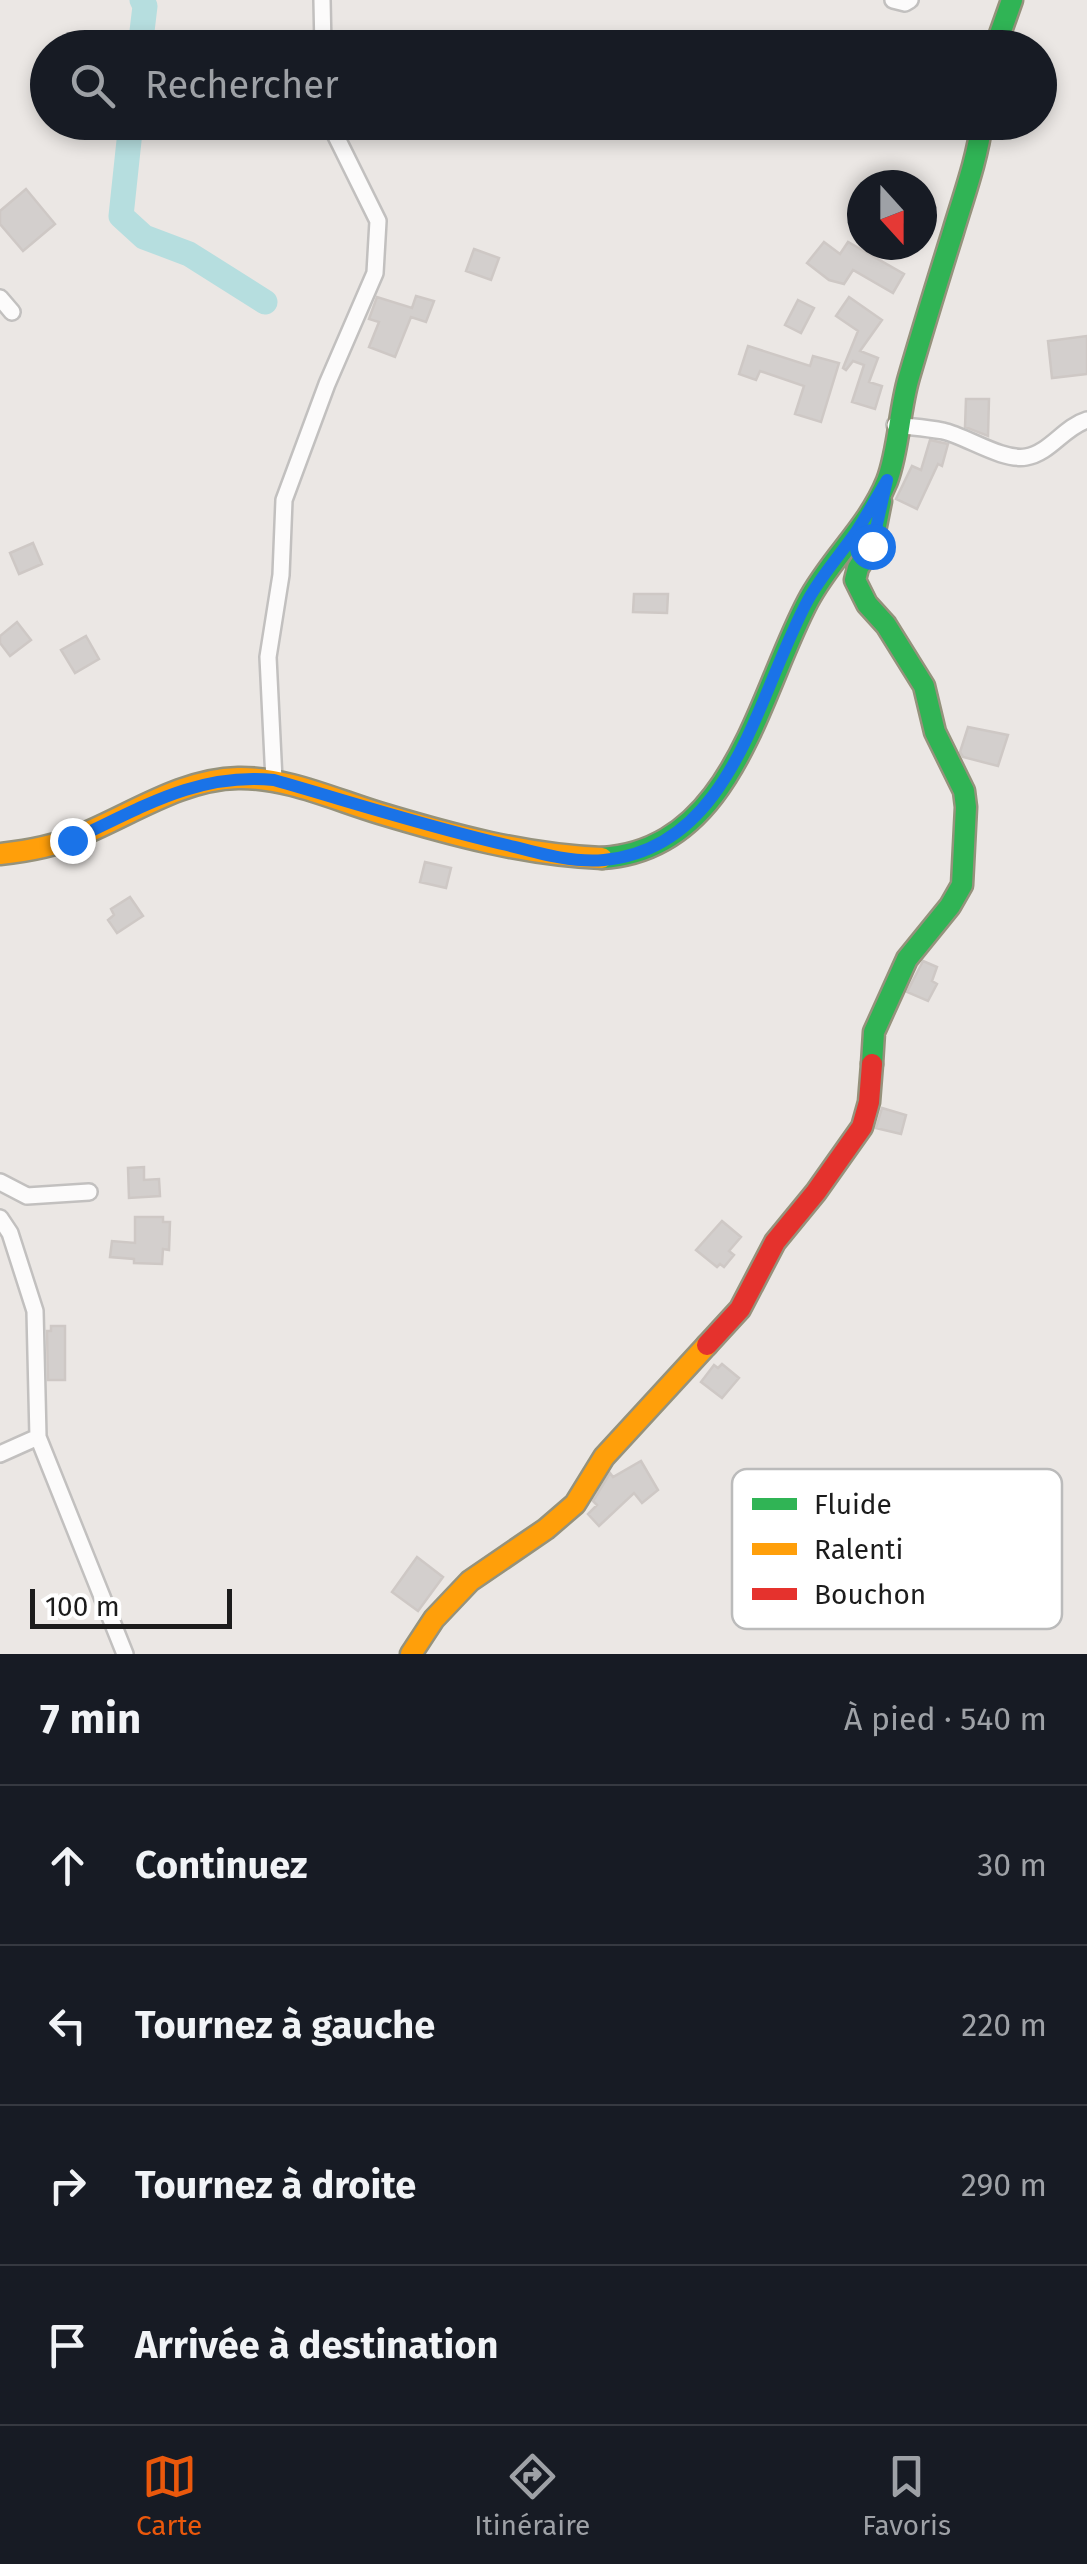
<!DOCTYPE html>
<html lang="fr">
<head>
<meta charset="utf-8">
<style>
  body { margin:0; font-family:"Fira Sans",sans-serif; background:#242831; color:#f1f3f6 }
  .compass { position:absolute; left:847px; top:170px; width:90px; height:90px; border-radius:50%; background:#171b24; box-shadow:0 5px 15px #0003; rotate:159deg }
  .scale { position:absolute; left:30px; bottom:25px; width:202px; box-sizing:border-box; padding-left:10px; border:5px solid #1c1c1c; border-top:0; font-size:28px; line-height:35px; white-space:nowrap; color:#1c1c1c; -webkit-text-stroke:8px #fff; paint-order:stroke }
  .stop { position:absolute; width:30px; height:30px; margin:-22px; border:8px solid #1a73e8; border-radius:50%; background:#fff }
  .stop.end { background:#1a73e8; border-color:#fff; box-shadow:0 2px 10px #0008 }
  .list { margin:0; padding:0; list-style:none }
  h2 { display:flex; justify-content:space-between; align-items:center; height:130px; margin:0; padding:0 40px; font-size:42px }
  h2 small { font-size:32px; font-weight:400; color:#9ea1a6 }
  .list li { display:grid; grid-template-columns:65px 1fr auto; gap:30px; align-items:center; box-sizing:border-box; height:160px; padding:0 40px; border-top:2px solid #363941 }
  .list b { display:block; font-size:38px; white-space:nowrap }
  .list em { font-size:32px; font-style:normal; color:#9ea1a6 }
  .icon { flex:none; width:55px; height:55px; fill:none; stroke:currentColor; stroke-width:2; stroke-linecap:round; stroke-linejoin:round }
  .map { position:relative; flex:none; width:1087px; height:1654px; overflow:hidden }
  .search { position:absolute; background:#171b24; box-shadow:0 5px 15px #0003; left:30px; right:30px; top:30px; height:110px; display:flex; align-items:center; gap:25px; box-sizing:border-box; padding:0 35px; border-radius:55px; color:#9ea1a6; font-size:38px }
  .sheet { height:770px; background:#171b24 }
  nav { display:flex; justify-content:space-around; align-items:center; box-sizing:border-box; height:140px; border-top:2px solid #363941; background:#171b24; font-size:28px; color:#9ea1a6 }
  nav a { display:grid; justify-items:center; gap:5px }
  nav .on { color:#ea580c }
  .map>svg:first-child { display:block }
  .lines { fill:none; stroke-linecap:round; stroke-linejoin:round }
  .river { stroke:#b6dedf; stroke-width:25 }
  .building { fill:#d3cfcd; stroke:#cec8c5; stroke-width:2.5 }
  .street-casing { stroke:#c2c0bf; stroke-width:20 }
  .fast-casing { stroke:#95927c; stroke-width:25 }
  .slow-casing { stroke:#95927c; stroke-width:25 }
  .jam-casing { stroke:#95927c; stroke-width:25 }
  .street { stroke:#fcfbfb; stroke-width:15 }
  .fast { stroke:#30b455; stroke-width:20 }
  .slow { stroke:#ff9f0a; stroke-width:20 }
  .jam { stroke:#e5322d; stroke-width:20 }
  .route { stroke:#1a73e8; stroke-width:12 }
  .key { fill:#fff; stroke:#bbb; stroke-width:2.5 }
  .key-label { font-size:28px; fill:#1c1c1c }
</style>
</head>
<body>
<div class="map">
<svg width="1087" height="1654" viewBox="0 0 1087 1654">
  <rect width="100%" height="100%" fill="#ebe7e4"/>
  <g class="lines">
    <!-- river -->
    <path class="river" d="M140,48L145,6L142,0
      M131,122L121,216L144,237L189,254L265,302"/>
  </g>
  <!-- building -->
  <path class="building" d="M26,189L55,224L23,251L0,224V211Z
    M824,242L840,254L848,242L904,274L893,293L853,270L844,284L829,280L807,263Z
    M474,249L499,258L491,280L466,271Z
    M416,296L434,301L426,322L411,317L395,357L369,347L379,322L369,319L377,297L412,308Z
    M849,297L882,320L860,351L878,358L869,382L882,386L875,409L852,402L864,365L853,361L846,370L843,368L858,331L836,316Z
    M798,300L814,308L801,333L785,325Z
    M1087,336V374L1052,378L1048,341Z
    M748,346L810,366L813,356L839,363L821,422L795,414L804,386L760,371L756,380L739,374Z
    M966,399H989L988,436L965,427Z
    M930,440L948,444L942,466L938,464L917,509L896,499L912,466L921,470Z
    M33,543L42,564L19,574L10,553Z
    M634,594H668L667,613L633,612Z
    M17,622L31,640L10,656L0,643V636Z
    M86,636L99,659L75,673L61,650Z
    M968,727L1008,735L998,766L963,757L960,752Z
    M425,862L451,868L446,888L420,882Z
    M130,897L143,916L117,933L108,920L114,915L111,909Z
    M923,961L937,967L932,981L937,984L928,1001L907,992Z
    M882,1108L906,1115L901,1134L876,1128Z
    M144,1167V1180L159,1179L160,1196L129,1198L128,1168Z
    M135,1217H163V1222H170L169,1250L163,1249L162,1264L134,1263V1259L110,1257L112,1241L135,1243Z
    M722,1221L741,1237L729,1251L734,1255L724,1267L720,1264L717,1267L696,1250Z
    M51,1326H65V1380H48L47,1331H51Z
    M722,1364L739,1378L722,1398L701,1382L714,1365L718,1368Z
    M641,1461L658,1490L642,1503L634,1493L599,1526L588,1514L597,1505L593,1501L610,1473L613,1477Z
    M417,1557L443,1577L418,1611L392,1592Z"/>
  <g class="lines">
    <defs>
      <path id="street" d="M322,0L323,48
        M893,0L905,3L910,0
        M0,298L12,312
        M895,425C911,427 927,428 943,431C966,436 1002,461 1026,457C1050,453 1064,427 1087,420
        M274,780L268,657L281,575L284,500L327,384L375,273L378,221L329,122
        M0,1182L27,1196L89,1192
        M0,1218L10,1233L35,1311L38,1437L125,1654
        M0,1454L38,1437"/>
      <path id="fast" d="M995,48L1012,0
        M602,858C733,850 758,695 808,601C830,559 869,526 887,481C899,449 899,411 909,377C923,329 938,280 953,232C964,195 977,160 982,122
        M872,1064L874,1032L907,959L950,906L962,885L966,807L964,791L935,732L924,686L886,625L867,604L855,580L858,568L872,546L881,501"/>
      <path id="slow" d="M0,854C29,851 55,846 81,835C132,814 182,779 238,778C286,777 333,799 379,813C452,835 525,855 602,858
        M411,1654L434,1619L470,1581L546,1529L575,1504L604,1457L707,1345"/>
      <path id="jam" d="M707,1345L740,1309L775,1242L816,1192L862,1127L869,1102L872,1064"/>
    </defs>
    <!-- street casing -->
    <use href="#street" class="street-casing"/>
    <!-- fast casing -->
    <use href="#fast" class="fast-casing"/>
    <!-- slow casing -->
    <use href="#slow" class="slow-casing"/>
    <!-- jam casing -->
    <use href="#jam" class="jam-casing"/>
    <!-- street -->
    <use href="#street" class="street"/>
    <!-- fast -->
    <use href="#fast" class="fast"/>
    <!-- slow -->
    <use href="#slow" class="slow"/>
    <!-- jam -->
    <use href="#jam" class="jam"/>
  </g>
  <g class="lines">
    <!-- route -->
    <path class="route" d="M72,840C139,809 197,772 274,780C351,802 428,827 507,845C538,853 572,863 604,860C733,848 757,694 808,600C821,576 840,555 856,532C867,515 877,497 887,480L872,546"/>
  </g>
  <!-- legend -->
  <rect x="732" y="1469" width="330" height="160" rx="15" class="key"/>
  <rect x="752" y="1498" width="45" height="12" fill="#30b455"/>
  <rect x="752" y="1543" width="45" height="12" fill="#ff9f0a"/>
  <rect x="752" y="1588" width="45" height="12" fill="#e5322d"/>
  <g class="key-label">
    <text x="814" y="1514">Fluide</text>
    <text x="814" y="1559">Ralenti</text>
    <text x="814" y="1604">Bouchon</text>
  </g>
</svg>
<svg class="compass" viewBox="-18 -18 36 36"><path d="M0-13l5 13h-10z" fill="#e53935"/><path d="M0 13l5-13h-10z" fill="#9ea1a6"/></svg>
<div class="scale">100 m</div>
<div class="stop" style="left:872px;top:546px"></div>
<div class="stop end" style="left:72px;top:840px"></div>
<div class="search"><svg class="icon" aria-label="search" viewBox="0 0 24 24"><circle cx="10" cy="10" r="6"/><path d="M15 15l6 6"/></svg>Rechercher</div>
</div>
<section class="sheet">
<h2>7 min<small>À pied · 540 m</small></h2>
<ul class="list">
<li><svg class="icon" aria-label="ahead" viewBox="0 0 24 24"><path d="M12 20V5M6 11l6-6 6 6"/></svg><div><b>Continuez</b></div><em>30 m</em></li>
<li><svg class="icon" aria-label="left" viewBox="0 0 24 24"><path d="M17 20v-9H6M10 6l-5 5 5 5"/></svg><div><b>Tournez à gauche</b></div><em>220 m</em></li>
<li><svg class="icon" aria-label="right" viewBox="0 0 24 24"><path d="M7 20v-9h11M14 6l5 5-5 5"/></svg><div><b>Tournez à droite</b></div><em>290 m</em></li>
<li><svg class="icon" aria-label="arrive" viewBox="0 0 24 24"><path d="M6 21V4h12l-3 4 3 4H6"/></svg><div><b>Arrivée à destination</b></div></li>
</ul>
</section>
<nav>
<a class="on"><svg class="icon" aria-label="map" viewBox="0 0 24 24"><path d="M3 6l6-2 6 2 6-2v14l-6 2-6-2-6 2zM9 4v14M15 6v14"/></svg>Carte</a>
<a><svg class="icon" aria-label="directions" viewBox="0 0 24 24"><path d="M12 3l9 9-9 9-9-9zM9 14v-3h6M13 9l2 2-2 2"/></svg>Itinéraire</a>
<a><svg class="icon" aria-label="saved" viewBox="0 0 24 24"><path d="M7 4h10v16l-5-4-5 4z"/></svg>Favoris</a>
</nav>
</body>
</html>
